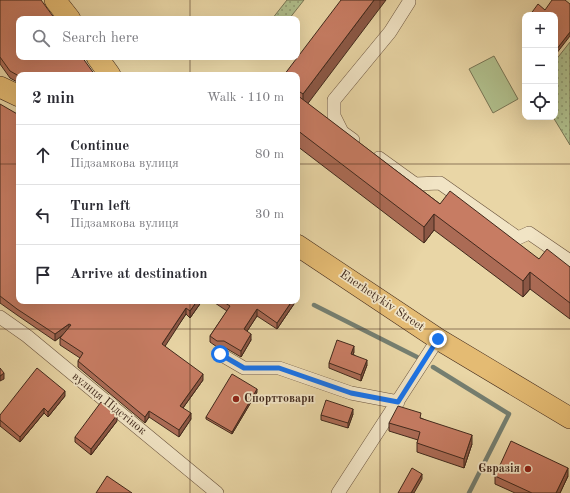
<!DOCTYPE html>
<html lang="en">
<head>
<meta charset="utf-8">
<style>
  body { margin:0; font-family:"Old Standard TT",serif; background:#f2f2f3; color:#2b2b33 }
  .controls { position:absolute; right:12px; top:12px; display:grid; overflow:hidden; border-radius:8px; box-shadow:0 4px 16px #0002 }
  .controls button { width:36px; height:36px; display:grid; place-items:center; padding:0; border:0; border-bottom:1px solid #e1e1e2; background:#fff; color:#2b2b33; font:20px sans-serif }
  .stop { position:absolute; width:12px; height:12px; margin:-9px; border:3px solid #1a73e8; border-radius:50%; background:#fff }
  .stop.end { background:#1a73e8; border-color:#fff; box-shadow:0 1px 4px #0008 }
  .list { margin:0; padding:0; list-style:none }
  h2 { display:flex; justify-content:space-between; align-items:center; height:52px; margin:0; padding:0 16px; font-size:17px }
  h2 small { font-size:13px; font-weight:400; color:#7c7c81 }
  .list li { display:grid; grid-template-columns:26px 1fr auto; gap:12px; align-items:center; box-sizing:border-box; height:60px; padding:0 16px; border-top:1px solid #e1e1e2 }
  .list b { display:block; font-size:15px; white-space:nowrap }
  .list p { margin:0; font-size:13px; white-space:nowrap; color:#7c7c81 }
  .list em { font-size:13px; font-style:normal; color:#7c7c81 }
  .icon { flex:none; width:22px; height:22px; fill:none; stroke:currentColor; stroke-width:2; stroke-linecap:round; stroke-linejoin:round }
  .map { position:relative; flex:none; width:570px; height:493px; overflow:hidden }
  .search { position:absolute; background:#fff; box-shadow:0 4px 16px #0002; left:16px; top:16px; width:284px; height:44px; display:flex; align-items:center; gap:10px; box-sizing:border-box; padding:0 14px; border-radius:8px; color:#7c7c81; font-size:15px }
  .panel { position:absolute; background:#fff; box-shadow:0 4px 16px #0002; left:16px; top:72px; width:284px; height:232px; border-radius:8px }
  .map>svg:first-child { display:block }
  .grass { fill:url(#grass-dots); stroke:#787454 }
  .pitch { fill:#b0bf8c; stroke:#787454 }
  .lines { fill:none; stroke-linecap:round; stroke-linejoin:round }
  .stream { stroke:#757f71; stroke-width:4.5 }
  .street-casing { stroke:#6b543e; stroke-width:14 }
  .primary-casing { stroke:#41291c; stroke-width:22 }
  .street { stroke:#f1e4c5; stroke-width:13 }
  .primary { stroke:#e4bb73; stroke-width:21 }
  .wall { fill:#ab6b55; stroke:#41291c }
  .shaded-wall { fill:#8b5745; stroke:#41291c }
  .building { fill:#c77c63; stroke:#41291c }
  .route { stroke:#1a73e8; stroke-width:5 }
  .grid { fill:none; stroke:#41291c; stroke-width:1; stroke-opacity:0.55 }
  .poi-dot { fill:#8f2418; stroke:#f1e4c5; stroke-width:1.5 }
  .labels { text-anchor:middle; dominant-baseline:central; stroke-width:3.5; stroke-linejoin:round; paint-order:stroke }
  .street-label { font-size:12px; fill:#41291c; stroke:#f1e4c5 }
  .poi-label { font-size:12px; font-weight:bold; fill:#41291c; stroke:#f1e4c5; text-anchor:start }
</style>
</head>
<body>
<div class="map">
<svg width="570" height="493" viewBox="0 0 570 493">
  <defs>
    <pattern id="grass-dots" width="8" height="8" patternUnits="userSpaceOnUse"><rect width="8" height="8" fill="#b0bf8c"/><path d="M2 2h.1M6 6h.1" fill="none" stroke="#919b72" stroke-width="1.8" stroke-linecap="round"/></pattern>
  </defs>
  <rect width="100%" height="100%" fill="#e9d6a6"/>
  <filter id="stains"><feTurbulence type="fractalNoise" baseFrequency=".005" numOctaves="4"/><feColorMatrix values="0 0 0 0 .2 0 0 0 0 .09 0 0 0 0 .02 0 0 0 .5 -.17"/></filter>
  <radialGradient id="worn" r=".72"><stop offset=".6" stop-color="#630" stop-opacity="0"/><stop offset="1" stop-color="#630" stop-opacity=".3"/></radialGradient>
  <!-- grass -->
  <path class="grass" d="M287,0H304L289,19H272Z
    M570,42V145L553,117H555V61Z"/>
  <!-- pitch -->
  <path class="pitch" d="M494,56L518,99L493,113L469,69Z"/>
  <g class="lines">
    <!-- stream -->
    <path class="stream" d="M314,305L417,357
      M433,367L509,414L469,493"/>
    <defs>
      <path id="street" d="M353,140L342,132L334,116V100L390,32L409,2
        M379,158L415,184L440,183L518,238L529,233L570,261
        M0,317L27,336L217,493
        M220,354L244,368H279L351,393L398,402
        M338,493L438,339"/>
      <path id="primary" d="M55,0L70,19
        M97,57L110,75
        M0,87L19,96
        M297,245L438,339L570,418"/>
    </defs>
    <!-- street casing -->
    <use href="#street" class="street-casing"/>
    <!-- primary casing -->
    <use href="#primary" class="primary-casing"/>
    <!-- street -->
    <use href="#street" class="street"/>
    <!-- primary -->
    <use href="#primary" class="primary"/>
  </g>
  <!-- wall -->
  <path class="wall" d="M0,0L19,75V83L10,78L0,64Z
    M525,21V30L523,28V25Z
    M297,75L308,104L440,204L539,259L570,267V319L530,289L523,297L434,230L424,243L297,146Z
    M0,104L19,301H202L190,318L186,314L164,346L203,380L183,408L191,419L179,437L149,417L145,423L78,367V361L80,358L60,345V338L64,334L55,341L17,315L0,303Z
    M212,301H296L277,329L257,316L247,331L251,340L241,357L224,347H217L210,342V336L227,311Z
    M354,352L353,354L367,365L361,381L329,368V363Z
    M257,392L232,434L206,419V417Z
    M65,396L48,417L44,413L20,442L0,426V415Z
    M353,414L348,428L321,420V415Z
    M421,418L472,444L464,468L417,452V443L418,440L389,431V423Z
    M117,421L91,455L75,442V437Z
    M495,476H568L560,493H515L495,484Z"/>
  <!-- shaded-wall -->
  <path class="shaded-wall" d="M374,0H386L303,110V94Z
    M570,32V36L556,54V50Z
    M434,214V230L424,243V227Z
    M530,272V289L523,297V281Z
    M197,301H202L190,318V311Z
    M292,301H296L277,329V323Z
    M186,308V314L162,351V344Z
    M257,309V316L244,336V329Z
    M69,324V330L55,341V334Z
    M251,334V340L241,357V351Z
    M354,346V352L351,359V354Z
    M367,360V365L361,381V375Z
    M4,373V379L0,381V376Z
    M203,374V380L180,412V406Z
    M257,389V392L232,434V432Z
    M65,391V396L48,417V412Z
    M44,408V413L20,442V437Z
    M353,409V414L348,428V423Z
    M149,411V417L145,423V417Z
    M191,413V419L179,437V430Z
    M117,415V421L91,455V449Z
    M472,435V444L464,468V459Z
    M568,468V476L560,493H556Z
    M422,474V479L414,493H411Z"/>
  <!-- building -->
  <path class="building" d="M0,0H41L55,19H19V57H82L95,75H19V76L10,71L0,57Z
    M341,0H374L303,94L297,90V75H284Z
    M552,0H565L570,4V32L556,50L555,49V15H530L538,4L545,10Z
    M525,21V27L523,25Z
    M297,95L440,204L450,191L539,259L547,249L570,267V303L530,272L523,281L434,214L424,227L297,130Z
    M0,104L19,115V301H197L190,311L186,308L162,344L203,374L180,406L191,413L179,430L149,411L145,417L78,361L83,353L60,338L71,325L69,324L55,334L17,309L0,296Z
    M222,301H292L277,323L257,309L244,329L251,334L241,351L224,341H217L210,336L230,306Z
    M337,340L354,346L351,354L367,360L361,375L329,363Z
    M0,368L4,373L0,376Z
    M37,368L65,391L48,412L44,408L20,437L0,420V415Z
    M232,374L257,389L232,432L206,417Z
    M326,400L353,409L348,423L321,415Z
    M101,402L117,415L91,449L75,437Z
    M398,406L421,413L420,418L472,435L464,459L417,443L420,432L389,423Z
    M511,441L568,468L556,493H532L495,476Z
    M412,468L422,474L411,493H398Z
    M107,476L132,493H96Z"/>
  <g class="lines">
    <!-- route -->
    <path class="route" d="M220,354L244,368H279L351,393L398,402L438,339"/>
  </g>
  <!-- grid -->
  <path class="grid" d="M190,0V19M380,0V493M190,57V75M0,164H19M297,164H570M190,301V493M0,329H570"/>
  <!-- markers -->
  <g class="poi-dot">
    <circle cx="236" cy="399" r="4"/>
    <circle cx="528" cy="469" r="4"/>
  </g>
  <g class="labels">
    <!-- street labels -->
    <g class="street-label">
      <text transform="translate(382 301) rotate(34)">Enerhetykiv Street</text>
      <text transform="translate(109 404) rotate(39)">вулиця Підстінок</text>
    </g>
    <!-- poi labels -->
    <g class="poi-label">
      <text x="244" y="399">Спорттовари</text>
      <text x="520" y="469" text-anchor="end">Євразія</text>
    </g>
  </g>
  <rect width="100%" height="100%" filter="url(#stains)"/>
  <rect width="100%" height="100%" fill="url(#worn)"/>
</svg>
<div class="controls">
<button>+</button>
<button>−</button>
<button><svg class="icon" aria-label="locate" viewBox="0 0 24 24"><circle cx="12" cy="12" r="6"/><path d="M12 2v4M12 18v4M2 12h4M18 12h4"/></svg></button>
</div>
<div class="stop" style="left:220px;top:354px"></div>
<div class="stop end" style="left:438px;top:339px"></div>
<div class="search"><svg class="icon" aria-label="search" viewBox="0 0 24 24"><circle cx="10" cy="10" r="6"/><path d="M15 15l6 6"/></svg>Search here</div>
<section class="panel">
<h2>2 min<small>Walk · 110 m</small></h2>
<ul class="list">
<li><svg class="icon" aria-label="ahead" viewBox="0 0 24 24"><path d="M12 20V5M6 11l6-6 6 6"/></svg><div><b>Continue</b><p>Підзамкова вулиця</p></div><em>80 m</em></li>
<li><svg class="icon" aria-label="left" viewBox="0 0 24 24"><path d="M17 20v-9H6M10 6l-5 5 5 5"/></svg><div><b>Turn left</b><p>Підзамкова вулиця</p></div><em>30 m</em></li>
<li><svg class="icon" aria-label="arrive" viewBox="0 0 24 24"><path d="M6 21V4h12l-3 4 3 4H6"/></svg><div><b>Arrive at destination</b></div></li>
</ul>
</section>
</div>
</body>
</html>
